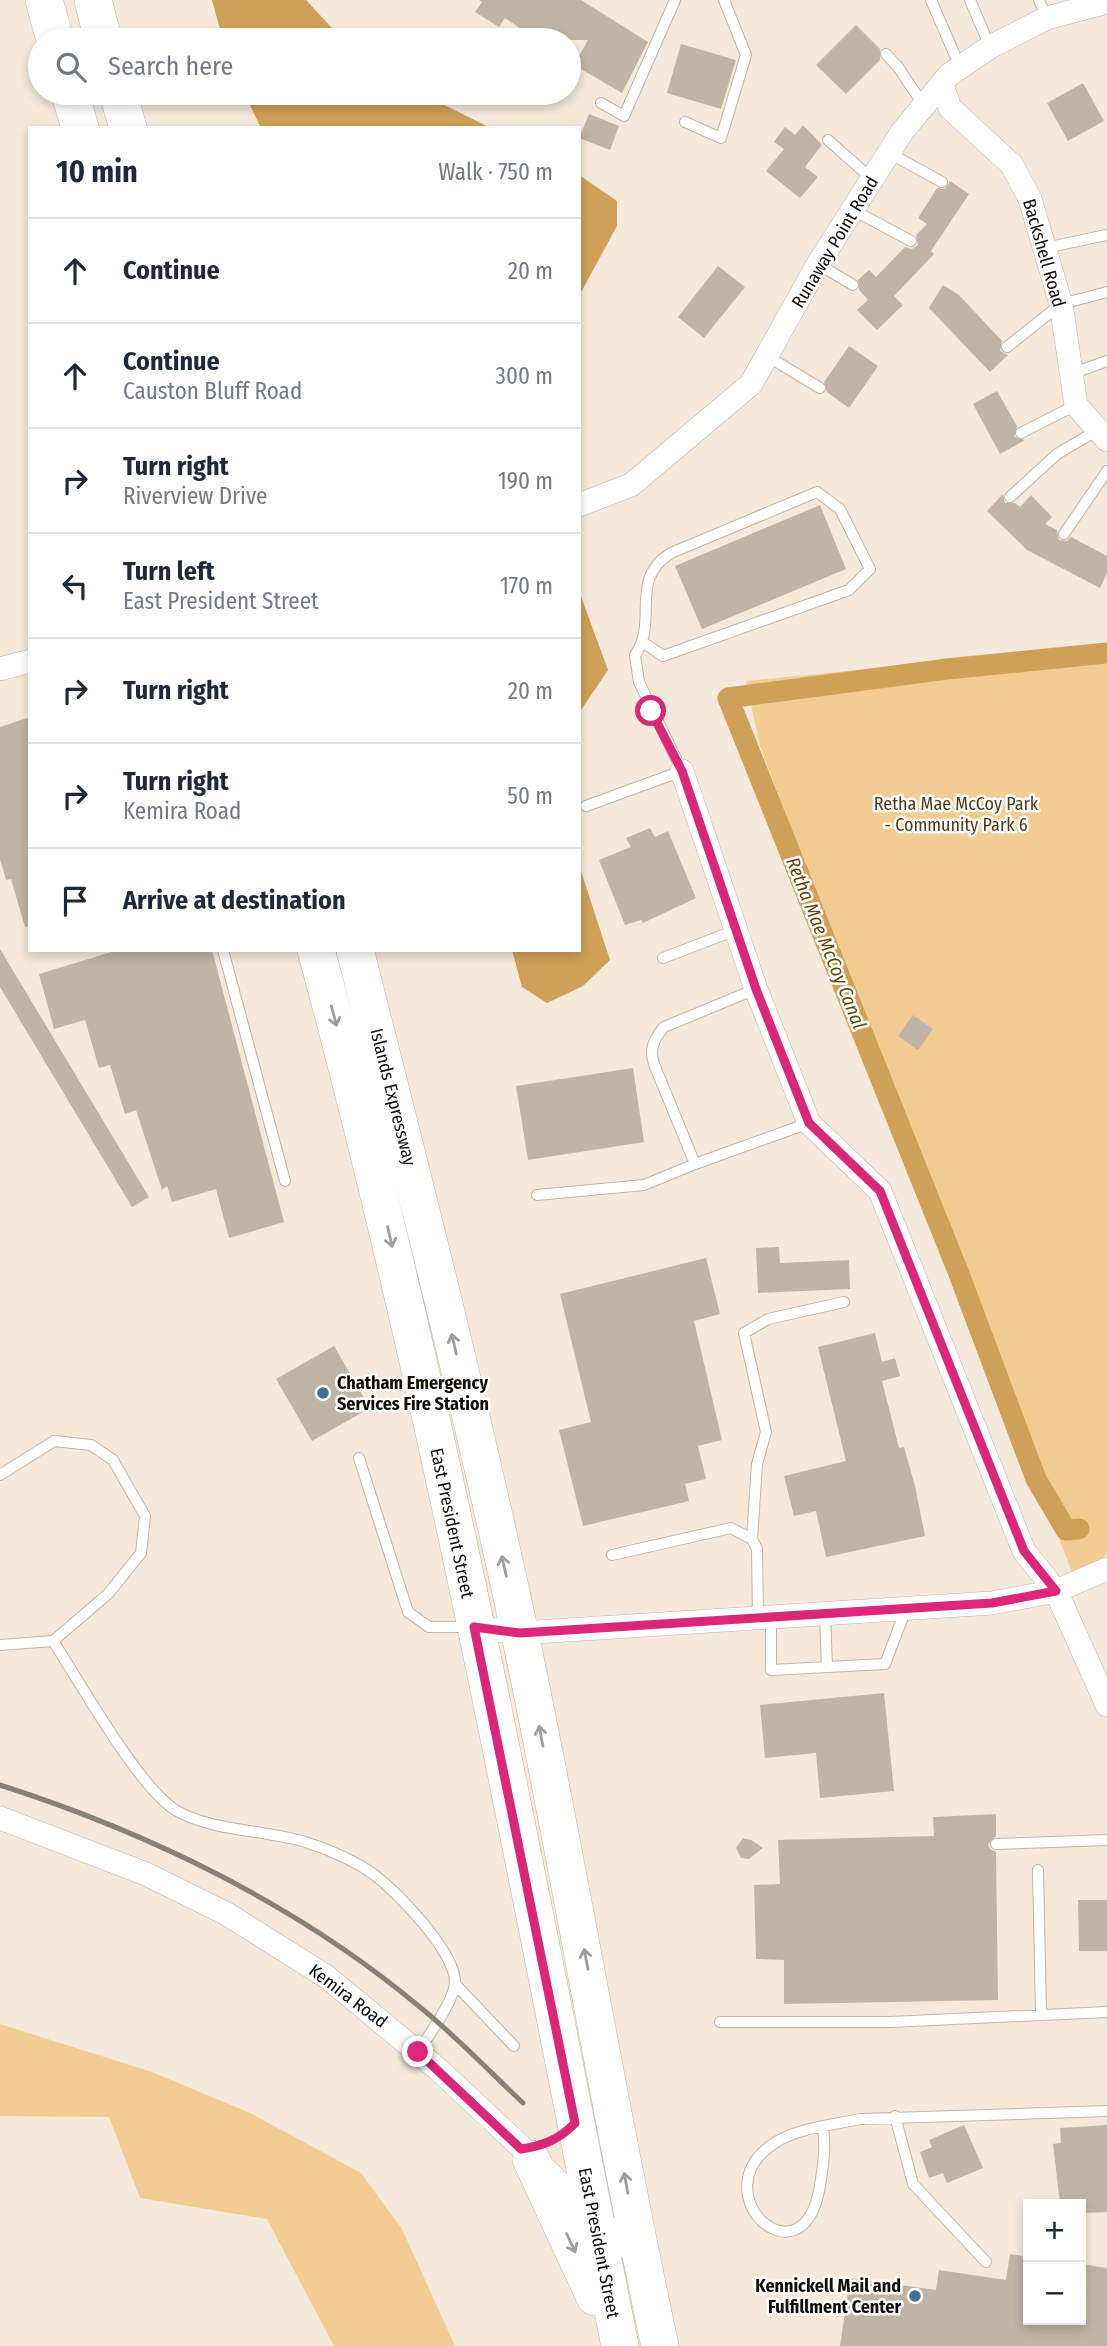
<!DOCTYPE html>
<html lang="en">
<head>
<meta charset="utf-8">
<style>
  body { margin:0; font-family:"Fira Sans Condensed",sans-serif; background:#f6f6f7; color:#1f2937 }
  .controls { position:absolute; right:21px; bottom:21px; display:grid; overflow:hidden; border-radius:0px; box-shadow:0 4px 10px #0003 }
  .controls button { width:63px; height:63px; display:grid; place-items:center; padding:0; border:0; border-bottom:2px solid #e0e1e3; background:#fff; color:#1f2937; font:35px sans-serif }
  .stop { position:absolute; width:21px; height:21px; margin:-16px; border:5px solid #db2777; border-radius:50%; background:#fff }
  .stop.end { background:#db2777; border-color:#fff; box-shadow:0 2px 7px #0008 }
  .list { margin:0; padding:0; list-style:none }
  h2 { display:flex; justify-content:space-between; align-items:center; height:91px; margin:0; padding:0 28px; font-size:30px }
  h2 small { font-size:23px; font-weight:400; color:#747a83 }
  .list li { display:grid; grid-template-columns:46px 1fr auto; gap:21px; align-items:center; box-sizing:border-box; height:105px; padding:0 28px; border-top:2px solid #e0e1e3 }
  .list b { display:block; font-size:26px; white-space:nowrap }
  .list p { margin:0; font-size:23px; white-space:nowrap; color:#747a83 }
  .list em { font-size:23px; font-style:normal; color:#747a83 }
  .icon { flex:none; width:38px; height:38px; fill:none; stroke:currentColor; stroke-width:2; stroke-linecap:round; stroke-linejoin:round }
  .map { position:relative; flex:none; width:1107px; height:2346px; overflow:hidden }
  .search { position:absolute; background:#fff; box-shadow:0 4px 10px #0003; left:28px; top:28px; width:553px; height:77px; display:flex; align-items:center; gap:18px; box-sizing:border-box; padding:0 24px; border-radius:38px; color:#747a83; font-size:26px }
  .panel { position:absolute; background:#fff; box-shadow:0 4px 10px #0003; left:28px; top:126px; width:553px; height:826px; border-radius:0px }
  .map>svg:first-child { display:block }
  .green { fill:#f2cc93 }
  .water { fill:#cfa057 }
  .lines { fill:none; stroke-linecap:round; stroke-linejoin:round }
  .canal { stroke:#cfa057; stroke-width:21 }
  .building { fill:#bfb5a6 }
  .lane-casing { stroke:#bfb5a7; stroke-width:12 }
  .street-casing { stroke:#bfb5a7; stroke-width:24 }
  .primary-casing { stroke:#bfb5a7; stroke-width:38 }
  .lane { stroke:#fff; stroke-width:10 }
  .street { stroke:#fff; stroke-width:23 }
  .primary { stroke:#fff; stroke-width:37 }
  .rail { stroke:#888176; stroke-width:5 }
  .oneway { stroke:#9f9e9c }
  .route { stroke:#db2777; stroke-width:9 }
  .poi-dot { fill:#3c748e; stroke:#fff; stroke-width:2.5 }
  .labels { text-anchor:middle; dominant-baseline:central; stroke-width:5; stroke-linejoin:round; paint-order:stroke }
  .street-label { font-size:18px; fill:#0f0c07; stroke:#fff }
  .park-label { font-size:18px; fill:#4f3b1b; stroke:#fff }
  .poi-label { font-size:18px; font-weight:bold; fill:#0f0c07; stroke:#fff; text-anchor:start }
  .water-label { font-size:19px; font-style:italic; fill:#634407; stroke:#fff }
</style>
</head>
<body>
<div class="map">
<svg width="1107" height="2346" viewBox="0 0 1107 2346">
  <rect width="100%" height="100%" fill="#f4e9da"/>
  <!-- green -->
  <path class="green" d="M1107,645V1554L1076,1583L760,746L746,681Z
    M0,2024L152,2072L250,2113L361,2173L402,2229L455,2346H334L267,2219L140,2198L109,2117L0,2116Z"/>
  <!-- water -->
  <path class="water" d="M212,0H306L343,40H223Z
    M244,93H420L491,128H261Z
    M579,175L617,201V226L579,296Z
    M579,591L608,670L579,713Z
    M579,865L610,960L583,986L547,1003L522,987L512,950H579Z"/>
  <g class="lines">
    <!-- canal -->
    <path class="canal" d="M1079,1529L1066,1530L1036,1479L959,1274L728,698L947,669L1107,653"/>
  </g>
  <!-- building -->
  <path class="building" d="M479,0H581L648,42L622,93L574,65L588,40H537L505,18L499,27L475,12L482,2Z
    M856,25L880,49V60L846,94L816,65Z
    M681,44L736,60L721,109L667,93Z
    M1083,83L1104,121L1068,141L1047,103Z
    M589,114L619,126L610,150L579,138Z
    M803,125L822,145L805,167L818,177L800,198L766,171L784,149L774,142L785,127L795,135Z
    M950,181L969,194L931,251L934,254L894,296L903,305L877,330L857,310L868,300L859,290L858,280L869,270L876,277L905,247L912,249L918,245L916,235L927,224L918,218L937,188L945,189Z
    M718,266L745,287L704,338L678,317Z
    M943,285L959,295L1002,341L1000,351L1008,355L990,372L929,308Z
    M849,346L878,366L849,408L827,392L824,382Z
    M997,391L1017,426L1014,437L1025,440L1000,454L973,404Z
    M1003,494L1005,503H1015L1020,507L1031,495L1052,517L1045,524L1057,530L1059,540L1067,541L1071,537L1107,556V573L1100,588L1027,550L987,511Z
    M820,505L846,569L702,629L675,566Z
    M30,717V927H25L11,879L6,880L0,859V727Z
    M650,828L655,837L668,831L696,898L643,923L641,920L625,925L599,860L631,847L626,838Z
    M0,949L149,1197L132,1207L0,987Z
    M118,950H212L284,1222L229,1238L216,1189L172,1202L167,1186L162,1190L136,1110L125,1114L110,1065L99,1068L85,1020L54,1029L39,974Z
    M913,1015L933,1029L918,1050L898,1036Z
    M633,1068L644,1142L528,1160L516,1086Z
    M779,1247L780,1263L849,1260L850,1289L758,1293L756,1248Z
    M706,1258L720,1314L694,1321L722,1440L698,1446L706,1479L685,1484L689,1501L583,1526L559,1430L591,1422L560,1294Z
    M875,1333L882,1362L895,1358L900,1376L882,1381L899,1448L904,1447L915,1486L925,1536L826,1557L816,1511L794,1516L784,1476L846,1461L818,1347Z
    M334,1346L370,1408L312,1441L276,1379Z
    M884,1693L894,1791L820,1798L816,1753L765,1758L760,1705Z
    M996,1814V1836L988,1844L990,1849L996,1852L998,2000L784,2004V1960L756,1959L754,1885L780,1884L778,1840L934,1836L933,1817Z
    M743,1838L751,1840L763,1848L749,1859L741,1858L736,1848Z
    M1078,1900H1107V1951H1079Z
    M964,2125L983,2168L947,2183L943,2173L929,2178L920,2152L932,2147L929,2140Z
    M1107,2125V2212L1081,2213V2204H1060L1053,2144L1061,2143L1060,2128Z
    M1010,2254L1028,2257V2320H1081V2264L1107,2268V2346H840L850,2278L936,2290L939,2270L1006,2280Z"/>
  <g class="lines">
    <defs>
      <path id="lane" d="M931,0L960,67
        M970,0L990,47
        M1039,0L1047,18
        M886,54L898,67L924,106
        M601,103L624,116L675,0
        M685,122L721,138L746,55L724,0
        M828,140L872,179
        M889,153L942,182
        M853,210L911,241
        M1045,248L1106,235
        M818,264L853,285
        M1007,347L1061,304L1107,292
        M767,356L820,388
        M1071,374L1107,361
        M1021,433L1076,405
        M1010,497L1057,454L1096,431
        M1064,534L1107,471
        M586,806L682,771L639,682L635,655C659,622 628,579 671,553L817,492L840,509L870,569L849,590L663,656L644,643
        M223,950L285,1181
        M663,958L736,930
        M756,989L664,1027C654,1039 649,1049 654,1064L695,1164L809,1123
        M537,1195L644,1185L695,1164
        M359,1458L408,1612L429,1627H471
        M0,1475L54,1441L91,1445L113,1460L145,1516L141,1553L108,1594L53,1641L0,1645
        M752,1539L757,1464L766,1432L744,1333L768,1319L844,1302
        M612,1555L731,1528L752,1539L757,1549L758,1618
        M825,1613L827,1667
        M771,1617V1670L885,1664L906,1609
        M53,1641C79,1681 140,1790 177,1811C217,1833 269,1829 311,1844C330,1850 357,1862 373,1874C397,1891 455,1952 455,1982C455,2000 428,2036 418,2052
        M996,1844L1107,1840
        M1038,1870L1041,2013
        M455,1984L514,2046
        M720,2022H890L1107,2012
        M895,2116L913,2184L986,2262
        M823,2127C826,2150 823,2168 819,2191C800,2285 701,2193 773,2144C796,2128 833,2125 860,2119L1107,2111"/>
      <path id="street" d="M942,85L950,108L1012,165L1030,199L1061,304L1076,405L1107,440
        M579,505L631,485L751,384L818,264L902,132L949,75L990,47L1047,18L1107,2
        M0,669L30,661
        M682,771L756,989L809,1123L880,1191L1024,1551L1056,1591L1107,1705
        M474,1627L520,1633L992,1603L1056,1591L1107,1569
        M0,1818L146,1874L227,1914L327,1977L439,2070L641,2259"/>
      <path id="primary" d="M44,0L55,40
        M93,0L103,40
        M70,93L80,128
        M118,93L128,128
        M316,950C441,1410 527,1879 620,2346
        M355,950C413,1177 471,1405 520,1634C570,1871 609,2110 660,2346
        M531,2159L595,2297"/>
    </defs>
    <!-- lane casing -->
    <use href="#lane" class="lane-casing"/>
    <!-- street casing -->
    <use href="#street" class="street-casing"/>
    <!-- primary casing -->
    <use href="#primary" class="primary-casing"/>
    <!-- lane -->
    <use href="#lane" class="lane"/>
    <!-- street -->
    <use href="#street" class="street"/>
    <!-- primary -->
    <use href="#primary" class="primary"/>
    <!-- rail -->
    <path class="rail" d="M0,1785C150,1833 300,1906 421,2008C457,2037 489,2071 523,2103"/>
  </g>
  <!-- one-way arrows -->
  <defs><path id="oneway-shaft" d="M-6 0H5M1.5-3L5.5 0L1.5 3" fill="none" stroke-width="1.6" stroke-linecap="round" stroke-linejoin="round" transform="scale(1.75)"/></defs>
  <g class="oneway">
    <use href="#oneway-shaft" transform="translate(334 1016) rotate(75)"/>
    <use href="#oneway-shaft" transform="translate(390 1237) rotate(77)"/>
    <use href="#oneway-shaft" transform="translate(454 1344) rotate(-103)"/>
    <use href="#oneway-shaft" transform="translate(504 1566) rotate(-103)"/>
    <use href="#oneway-shaft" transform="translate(541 1736) rotate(-101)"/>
    <use href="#oneway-shaft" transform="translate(586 1959) rotate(-101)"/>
    <use href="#oneway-shaft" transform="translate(626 2183) rotate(-100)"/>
    <use href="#oneway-shaft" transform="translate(571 2243) rotate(65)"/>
  </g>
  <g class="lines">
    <!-- route -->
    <path class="route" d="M418,2052L521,2149C543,2146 560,2139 575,2123L474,1627L520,1633L992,1603L1056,1591L1024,1551L880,1191L809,1123L756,989L682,771L651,711"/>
  </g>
  <!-- markers -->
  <g class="poi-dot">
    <circle cx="323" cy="1393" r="7"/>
    <circle cx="915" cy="2296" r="7"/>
  </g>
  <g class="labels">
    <!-- street labels -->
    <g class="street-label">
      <text transform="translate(835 242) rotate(-59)">Runaway Point Road</text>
      <text transform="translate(1044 253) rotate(74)">Backshell Road</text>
      <text transform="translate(393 1097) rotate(76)">Islands Expressway</text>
      <text transform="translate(452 1523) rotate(78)">East President Street</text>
      <text transform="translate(348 1996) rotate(37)">Kemira Road</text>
      <text transform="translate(599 2243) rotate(79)">East President Street</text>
    </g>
    <!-- park labels -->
    <g class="park-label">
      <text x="956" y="804">Retha Mae McCoy Park<tspan x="956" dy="21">- Community Park 6</tspan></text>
    </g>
    <!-- poi labels -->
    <g class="poi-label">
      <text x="337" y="1383">Chatham Emergency<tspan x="337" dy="21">Services Fire Station</tspan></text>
      <text x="901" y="2286" text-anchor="end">Kennickell Mail and<tspan x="901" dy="21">Fulfillment Center</tspan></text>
    </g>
    <!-- water labels -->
    <g class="water-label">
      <text transform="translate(826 943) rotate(68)">Retha Mae McCoy Canal</text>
    </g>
  </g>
</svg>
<div class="controls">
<button>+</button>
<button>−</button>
</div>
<div class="stop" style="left:651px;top:711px"></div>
<div class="stop end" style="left:418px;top:2052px"></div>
<div class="search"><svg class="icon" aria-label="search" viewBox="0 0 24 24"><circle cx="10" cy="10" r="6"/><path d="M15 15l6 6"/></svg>Search here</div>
<section class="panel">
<h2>10 min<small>Walk · 750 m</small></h2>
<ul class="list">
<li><svg class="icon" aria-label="ahead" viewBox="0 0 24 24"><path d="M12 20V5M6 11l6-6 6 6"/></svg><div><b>Continue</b></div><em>20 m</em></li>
<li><svg class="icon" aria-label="ahead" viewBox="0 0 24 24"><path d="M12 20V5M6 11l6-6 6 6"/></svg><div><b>Continue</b><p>Causton Bluff Road</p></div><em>300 m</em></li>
<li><svg class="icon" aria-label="right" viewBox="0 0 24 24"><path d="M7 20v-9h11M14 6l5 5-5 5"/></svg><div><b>Turn right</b><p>Riverview Drive</p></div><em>190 m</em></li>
<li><svg class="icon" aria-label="left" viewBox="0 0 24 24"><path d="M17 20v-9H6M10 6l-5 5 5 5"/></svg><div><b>Turn left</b><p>East President Street</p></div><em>170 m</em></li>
<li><svg class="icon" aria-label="right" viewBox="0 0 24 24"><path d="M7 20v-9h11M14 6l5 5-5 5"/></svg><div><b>Turn right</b></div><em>20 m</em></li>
<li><svg class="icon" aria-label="right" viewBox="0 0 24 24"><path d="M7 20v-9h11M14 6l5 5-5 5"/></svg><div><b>Turn right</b><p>Kemira Road</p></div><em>50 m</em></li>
<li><svg class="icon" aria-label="arrive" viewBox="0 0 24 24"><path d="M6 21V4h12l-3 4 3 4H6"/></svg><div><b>Arrive at destination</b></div></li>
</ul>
</section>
</div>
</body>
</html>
